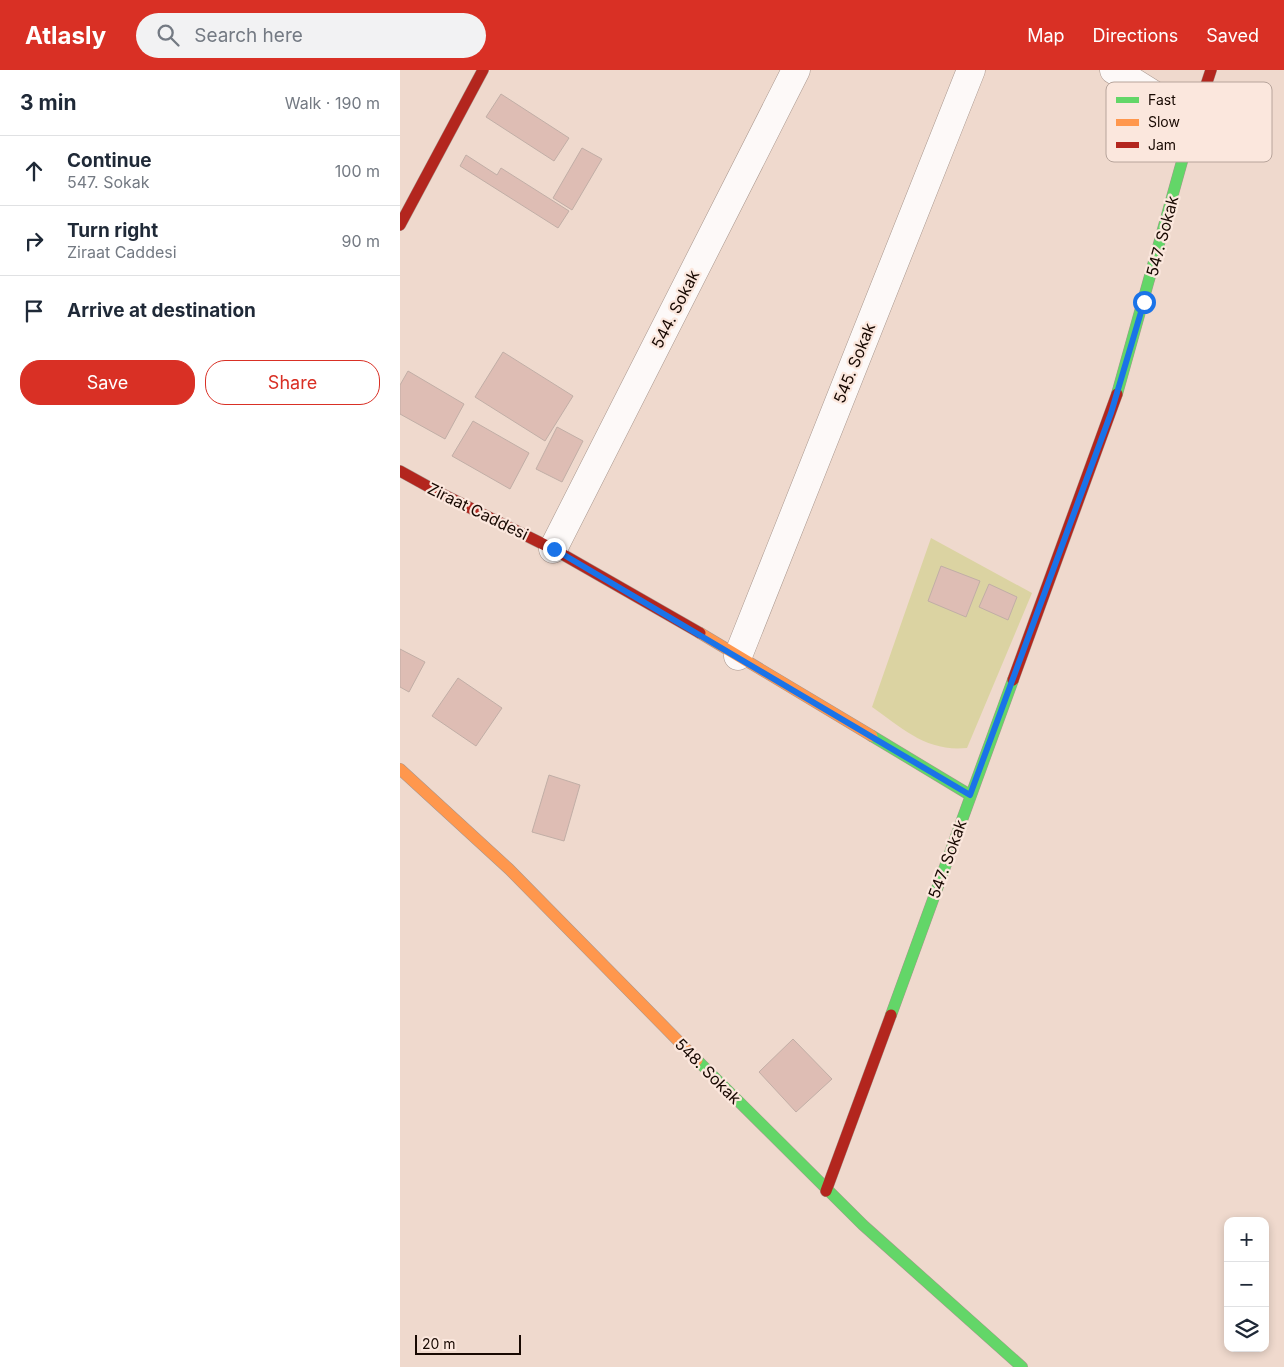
<!DOCTYPE html>
<html lang="en">
<head>
<meta charset="utf-8">
<style>
  body { margin:0; font-family:Inter,sans-serif; background:#f2f2f3; color:#1f2937 }
  .controls { position:absolute; right:15px; bottom:15px; display:grid; overflow:hidden; border-radius:10px; box-shadow:0 2px 8px #0003 }
  .controls button { width:45px; height:45px; display:grid; place-items:center; padding:0; border:0; border-bottom:1px solid #e0e1e3; background:#fff; color:#1f2937; font:25px sans-serif }
  .scale { position:absolute; left:15px; bottom:12px; width:106px; box-sizing:border-box; padding-left:5px; border:2px solid #180902; border-top:0; font-size:14px; line-height:18px; white-space:nowrap; color:#180902; -webkit-text-stroke:4px #fbe7dd; paint-order:stroke }
  .stop { position:absolute; width:15px; height:15px; margin:-11px; border:4px solid #1a73e8; border-radius:50%; background:#fff }
  .stop.end { background:#1a73e8; border-color:#fff; box-shadow:0 1px 5px #0008 }
  .list { margin:0; padding:0; list-style:none }
  h2 { display:flex; justify-content:space-between; align-items:center; height:65px; margin:0; padding:0 20px; font-size:21px }
  h2 small { font-size:16px; font-weight:400; color:#747a83 }
  .list li { display:grid; grid-template-columns:32px 1fr auto; gap:15px; align-items:center; box-sizing:border-box; height:70px; padding:0 20px; border-top:1px solid #e0e1e3 }
  .list b { display:block; font-size:19px; white-space:nowrap }
  .list p { margin:0; font-size:16px; white-space:nowrap; color:#747a83 }
  .list em { font-size:16px; font-style:normal; color:#747a83 }
  .actions { display:flex; gap:10px; padding:15px 20px }
  .actions a { flex:1; padding:11px 0; border:1px solid #d93025; border-radius:20px; text-align:center; font-size:18px; color:#d93025 }
  .actions .main { background:#d93025; color:#fff }
  .icon { flex:none; width:28px; height:28px; fill:none; stroke:currentColor; stroke-width:2; stroke-linecap:round; stroke-linejoin:round }
  .map { position:relative; flex:none; width:884px; height:1297px; overflow:hidden }
  header { display:flex; align-items:center; gap:30px; box-sizing:border-box; height:70px; padding:0 25px; background:#d93025; color:#fff }
  header strong { font-size:24px }
  nav { display:flex; gap:28px; margin-inline-start:auto; font-size:18px }
  .search { width:350px; height:45px; background:#f2f2f3; display:flex; align-items:center; gap:12px; box-sizing:border-box; padding:0 18px; border-radius:28px; color:#747a83; font-size:19px }
  main { display:flex }
  aside { flex:1; background:#fff }
  .map>svg:first-child { display:block }
  .green { fill:#dbd3a2 }
  .building { fill:#debdb4; stroke:#c1aea6 }
  .lines { fill:none; stroke-linecap:round; stroke-linejoin:round }
  .street-casing { stroke:#a8968d; stroke-width:29 }
  .fast-casing { stroke:#a8968d; stroke-width:12 }
  .slow-casing { stroke:#a8968d; stroke-width:12 }
  .jam-casing { stroke:#a8968d; stroke-width:12 }
  .street { stroke:#fdf9f8; stroke-width:28 }
  .fast { stroke:#63d668; stroke-width:11 }
  .slow { stroke:#ff974d; stroke-width:11 }
  .jam { stroke:#b3261e; stroke-width:11 }
  .route { stroke:#1a73e8; stroke-width:6 }
  .labels { text-anchor:middle; dominant-baseline:central; stroke-width:4.5; stroke-linejoin:round; paint-order:stroke }
  .street-label { font-size:16px; fill:#180902; stroke:#fbe7dd }
  .key { fill:#fbe7dd; stroke:#b7a49b; stroke-width:1 }
  .key-label { font-size:14px; fill:#180902 }
</style>
</head>
<body>
<header>
<strong>Atlasly</strong>
<div class="search"><svg class="icon" aria-label="search" viewBox="0 0 24 24"><circle cx="10" cy="10" r="6"/><path d="M15 15l6 6"/></svg>Search here</div>
<nav><a>Map</a><a>Directions</a><a>Saved</a></nav>
</header>
<main>
<aside>
<h2>3 min<small>Walk · 190 m</small></h2>
<ul class="list">
<li><svg class="icon" aria-label="ahead" viewBox="0 0 24 24"><path d="M12 20V5M6 11l6-6 6 6"/></svg><div><b>Continue</b><p>547. Sokak</p></div><em>100 m</em></li>
<li><svg class="icon" aria-label="right" viewBox="0 0 24 24"><path d="M7 20v-9h11M14 6l5 5-5 5"/></svg><div><b>Turn right</b><p>Ziraat Caddesi</p></div><em>90 m</em></li>
<li><svg class="icon" aria-label="arrive" viewBox="0 0 24 24"><path d="M6 21V4h12l-3 4 3 4H6"/></svg><div><b>Arrive at destination</b></div></li>
</ul>
<div class="actions"><a class="main">Save</a><a>Share</a></div>
</aside>
<div class="map">
<svg width="884" height="1297" viewBox="0 0 884 1297">
  <rect width="100%" height="100%" fill="#efd9cd"/>
  <!-- green -->
  <path class="green" d="M531,468L632,523L567,678C527,682 503,659 472,637Z"/>
  <!-- building -->
  <path class="building" d="M101,24L169,68L154,91L86,47Z
    M182,78L202,89L172,140L153,128Z
    M66,85L97,105L101,98L169,141L158,158L60,96Z
    M103,282L173,326L145,371L75,327Z
    M8,301L64,334L45,369L0,344V315Z
    M73,351L129,383L110,419L52,386Z
    M157,357L183,371L162,412L136,399Z
    M541,496L580,511L566,547L528,531Z
    M589,514L617,527L608,550L579,537Z
    M0,579L25,592L9,622L0,617Z
    M58,608L102,638L76,676L32,646Z
    M149,705L180,715L164,771L132,762Z
    M393,969L432,1009L396,1042L359,1002Z"/>
  <g class="lines">
    <defs>
      <path id="street" d="M714,0L794,50
        M153,479L396,0
        M338,586L571,0"/>
      <path id="fast" d="M717,324L788,70
        M472,666L570,725
        M491,945L613,610
        M297,990L463,1155L622,1297"/>
      <path id="slow" d="M300,563L472,666
        M0,699L109,799L297,990"/>
      <path id="jam" d="M788,70L811,0
        M0,155L83,0
        M0,401L38,422L155,480L300,563
        M613,610L717,324
        M426,1121L491,945"/>
    </defs>
    <!-- street casing -->
    <use href="#street" class="street-casing"/>
    <!-- fast casing -->
    <use href="#fast" class="fast-casing"/>
    <!-- slow casing -->
    <use href="#slow" class="slow-casing"/>
    <!-- jam casing -->
    <use href="#jam" class="jam-casing"/>
    <!-- street -->
    <use href="#street" class="street"/>
    <!-- fast -->
    <use href="#fast" class="fast"/>
    <!-- slow -->
    <use href="#slow" class="slow"/>
    <!-- jam -->
    <use href="#jam" class="jam"/>
  </g>
  <g class="lines">
    <!-- route -->
    <path class="route" d="M154,479L570,725L711,343L744,232"/>
  </g>
  <g class="labels">
    <!-- street labels -->
    <g class="street-label">
      <text transform="translate(762 166) rotate(-75)">547. Sokak</text>
      <text transform="translate(275 239) rotate(-63)">544. Sokak</text>
      <text transform="translate(454 293) rotate(-68)">545. Sokak</text>
      <text transform="translate(78 441) rotate(26)">Ziraat Caddesi</text>
      <text transform="translate(547 789) rotate(-70)">547. Sokak</text>
      <text transform="translate(308 1001) rotate(45)">548. Sokak</text>
    </g>
  </g>
  <!-- legend -->
  <rect x="706" y="12" width="166" height="80" rx="8" class="key"/>
  <rect x="716" y="27" width="23" height="6" fill="#63d668"/>
  <rect x="716" y="49" width="23" height="7" fill="#ff974d"/>
  <rect x="716" y="72" width="23" height="6" fill="#b3261e"/>
  <g class="key-label">
    <text x="748" y="35">Fast</text>
    <text x="748" y="57">Slow</text>
    <text x="748" y="80">Jam</text>
  </g>
</svg>
<div class="controls">
<button>+</button>
<button>−</button>
<button><svg class="icon" aria-label="layers" viewBox="0 0 24 24"><path d="M12 4l9 5-9 5-9-5zM3 14l9 5 9-5"/></svg></button>
</div>
<div class="scale">20 m</div>
<div class="stop" style="left:744px;top:232px"></div>
<div class="stop end" style="left:154px;top:479px"></div>
</div>
</main>
</body>
</html>
